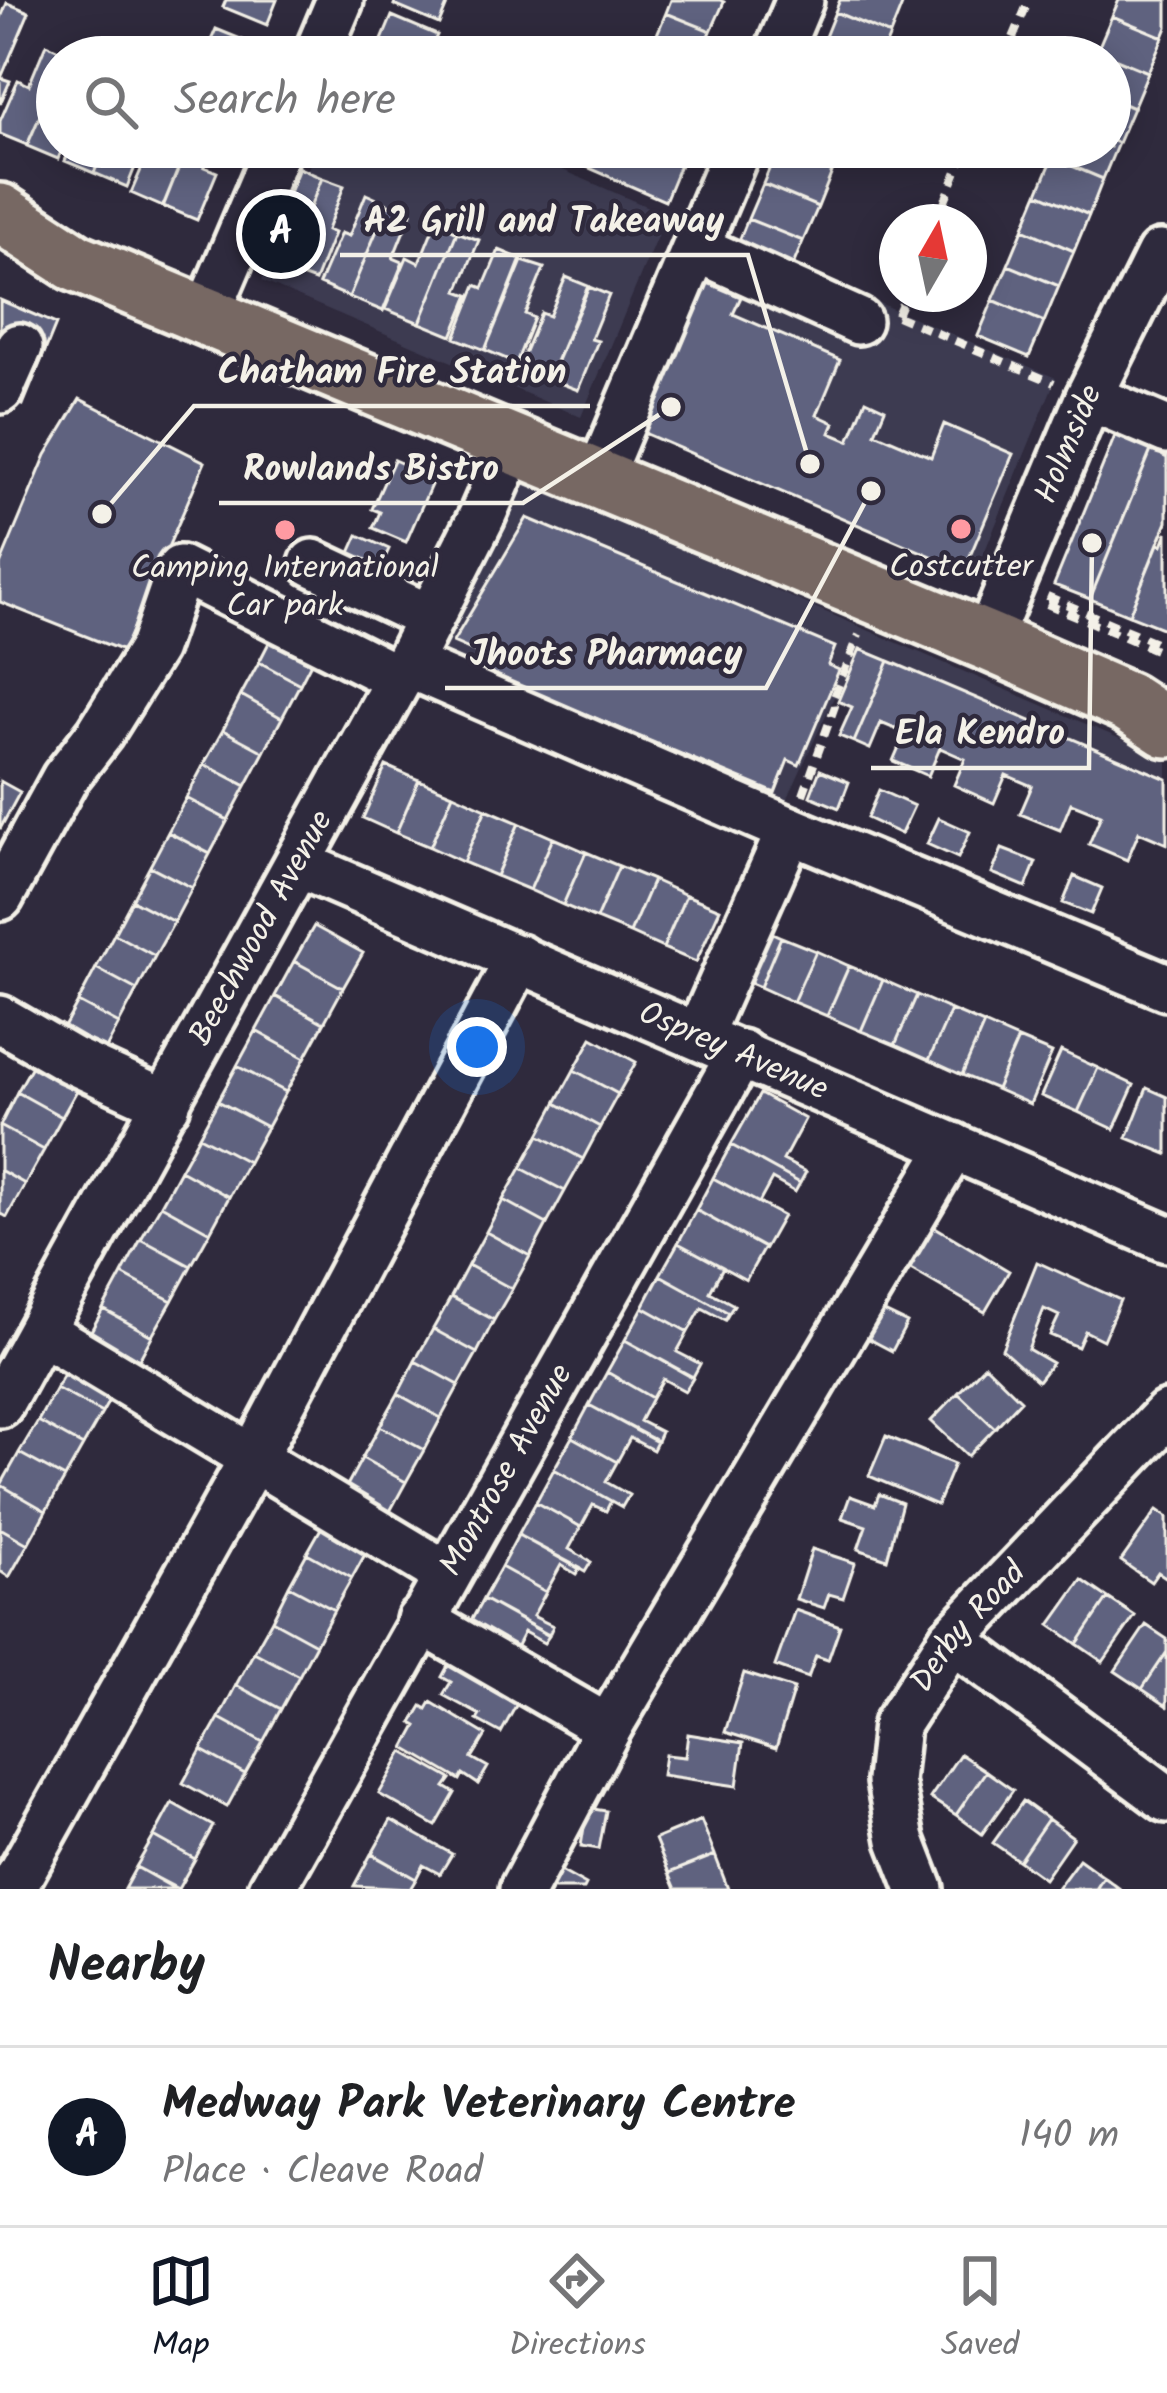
<!DOCTYPE html>
<html lang="en">
<head>
<meta charset="utf-8">
<style>
  body { margin:0; font-family:Kalam,sans-serif; background:#f6f6f6; color:#202124 }
  .compass { position:absolute; left:879px; top:204px; width:108px; height:108px; border-radius:50%; background:#fff; box-shadow:0 6px 30px #0003; rotate:9deg }
  .you { position:absolute; left:477px; top:1047px; width:42px; height:42px; margin:-30px; border:9px solid #fff; border-radius:50%; background:#1a73e8; box-shadow:0 0 0 18px #1a73e833 }
  .badge { display:grid; place-items:center; width:78px; height:78px; border-radius:50%; background:#111827; color:#fff; font-size:39px; font-weight:700 }
  .pin { position:absolute; translate:-50% -50%; border:6px solid #fff; box-shadow:0 3px 12px #0006 }
  .list { margin:0; padding:0; list-style:none }
  h2 { display:flex; justify-content:space-between; align-items:center; height:156px; margin:0; padding:0 48px; font-size:51px }
  h2 small { font-size:39px; font-weight:400; color:#757577 }
  .list li { display:grid; grid-template-columns:78px 1fr auto; gap:36px; align-items:center; box-sizing:border-box; height:180px; padding:0 48px; border-top:3px solid #e0e0e0 }
  .list b { display:block; font-size:45px; white-space:nowrap }
  .list p { margin:0; font-size:39px; white-space:nowrap; color:#757577 }
  .list em { font-size:39px; font-style:normal; color:#757577 }
  .icon { flex:none; width:66px; height:66px; fill:none; stroke:currentColor; stroke-width:2; stroke-linecap:round; stroke-linejoin:round }
  .map { position:relative; flex:none; width:1167px; height:1889px; overflow:hidden }
  .search { position:absolute; background:#fff; box-shadow:0 6px 30px #0003; left:36px; right:36px; top:36px; height:132px; display:flex; align-items:center; gap:30px; box-sizing:border-box; padding:0 42px; border-radius:66px; color:#757577; font-size:45px }
  .sheet { height:336px; background:#fff }
  nav { display:flex; justify-content:space-around; align-items:center; box-sizing:border-box; height:168px; border-top:3px solid #e0e0e0; background:#fff; font-size:33px; color:#757577 }
  nav a { display:grid; justify-items:center; gap:6px }
  nav .on { color:#111827 }
  .map>svg:first-child { display:block }
  .built { fill:#3d3b51 }
  .building { fill:#5e627f; stroke:#f4f1e8; stroke-width:3 }
  .lines { fill:none; stroke-linecap:round; stroke-linejoin:round }
  .minor-casing { stroke:#f4f1e8; stroke-width:54 }
  .major-casing { stroke:#f4f1e8; stroke-width:66 }
  .path { stroke:#f4f1e8; stroke-width:8; stroke-dasharray:12 9; stroke-linecap:butt }
  .minor { stroke:#2f2a3d; stroke-width:45 }
  .major { stroke:#776864; stroke-width:57 }
  .poi-dot { fill:#ff9aa2; stroke:#2f2a3d; stroke-width:4.5 }
  .labels { text-anchor:middle; dominant-baseline:central; stroke-width:9; stroke-linejoin:round; paint-order:stroke }
  .street-label { font-size:33px; fill:#f4f1e8; stroke:#2f2a3d }
  .poi-label { font-size:33px; fill:#f4f1e8; stroke:#2f2a3d }
  .leader { fill:none; stroke:#f4f1e8; stroke-width:4.5 }
  .callout-dot { fill:#f4f1e8; stroke:#2f2a3d; stroke-width:4.5 }
  .callout-label { font-size:36px; text-anchor:middle; font-weight:bold; fill:#f4f1e8; stroke:#2f2a3d; stroke-width:9; stroke-linejoin:round; paint-order:stroke }
</style>
</head>
<body>
<div class="map">
<svg width="1167" height="1889" viewBox="0 0 1167 1889">
  <rect width="100%" height="100%" fill="#2f2a3d"/>
  <filter id="ink" filterUnits="userSpaceOnUse"><feTurbulence type="fractalNoise" baseFrequency=".00833" numOctaves="2"/><feDisplacementMap in="SourceGraphic" scale="24" xChannelSelector="R" yChannelSelector="G"/><feConvolveMatrix kernelMatrix="1 2 1 2 8 2 1 2 1" color-interpolation-filters="sRGB"/></filter>
  <g filter="url(#ink)">
    <!-- built -->
    <path class="built" d="M317,147H510L666,215L581,417L262,281Z
      M735,242L1056,378L975,575L655,440Z
      M510,476L1167,759V830L834,697L782,811L437,649Z"/>
    <!-- building -->
    <path class="building" d="M226,0H277L267,25L223,7Z
      M396,0H449L439,24L394,5Z
      M671,0H720L724,2L711,31L666,13Z
      M840,0H904L890,35L835,12Z
      M1119,0H1167V27L1163,37L1112,16Z
      M7,3L29,12L1,78L10,81L0,104V20Z
      M835,12L890,35L881,57H846L821,47Z
      M666,13L711,31L701,57H686L653,44Z
      M392,16L437,35L427,57H408L380,45Z
      M1112,16L1163,37L1148,72L1097,51Z
      M216,29L258,46L253,57H204Z
      M46,44L67,54L57,57V77L27,145L0,134V121L18,80L29,85Z
      M380,45L408,57H375Z
      M821,47L846,57H816Z
      M1097,51L1148,72L1133,108L1110,98V57H1095Z
      M57,77V147H63L58,159L27,146Z
      M1110,98L1133,108L1118,143L1110,140Z
      M1110,140L1118,143L1103,179L1053,158L1057,147H1110Z
      M71,147H105L94,173L65,161Z
      M105,147H143L127,187L94,173Z
      M151,147H187L163,207L131,193Z
      M187,147H212L204,167L217,172L197,220L163,206Z
      M596,147H679L686,150L665,201L587,167Z
      M778,147H842L832,172L777,150Z
      M777,150L832,172L818,207L763,184Z
      M1053,158L1103,179L1089,215L1038,193Z
      M299,168L322,178L285,270L253,257L273,207L282,210Z
      M322,178L344,186L327,230L334,233L315,281L285,270Z
      M763,184L818,207L803,241L748,219Z
      M1038,193L1089,215L1074,251L1023,229Z
      M366,194L388,204L349,297L319,284L341,233L349,236Z
      M388,204L411,213L393,258L403,262L383,311L349,297Z
      M748,219L803,241L789,275L734,253Z
      M436,221L457,232L420,323L385,309L407,257L419,263Z
      M1023,229L1074,251L1059,286L1008,265Z
      M457,232L479,240L458,291L469,295L452,336L420,323Z
      M499,250L521,259L485,350L455,338L476,285L483,288Z
      M522,261L544,268L525,314L534,318L516,363L485,350Z
      M1008,265L1059,286L1044,322L993,300Z
      M566,277L588,286L549,378L519,366L541,313L549,316Z
      M696,278L741,297L733,314L840,360L817,415L834,423L830,433L849,441L866,400L885,409L875,433L931,457L944,424L1013,454L964,570L632,428Z
      M589,287L609,295L591,339L598,341L578,390L549,379Z
      M0,300L56,324L23,405L0,395Z
      M993,300L1044,322L1029,357L978,336Z
      M80,399L205,462L123,651L0,602V565L46,455Z
      M1119,426L1155,441L1090,599L1054,585Z
      M1154,443L1166,449L1163,456L1167,458V522L1129,615L1090,599Z
      M394,460L434,478L406,542L373,528L380,512L372,509Z
      M527,518L835,647L828,665L839,670L799,765L788,760L775,793L480,670L485,656L453,642Z
      M1167,532V630L1129,615L1158,543L1162,545Z
      M358,535L389,549L375,580L344,566Z
      M277,627L318,649L300,684L259,662Z
      M860,649L889,661L854,742L839,736L852,707L838,701Z
      M889,661L1167,779V844L1139,832L1127,860L1089,844L1101,815L1071,803L1060,830L1020,814L1032,786L1006,775L994,803L954,785L965,759L940,748L928,776L893,761L905,733L881,723L870,749L854,742Z
      M259,662L300,684L282,718L241,695Z
      M241,695L282,718L264,752L223,730Z
      M223,730L264,752L246,786L204,764Z
      M204,764L246,786L228,820L186,798Z
      M386,766L419,780L396,833L363,818Z
      M820,770L849,782L839,808L810,796Z
      M419,780L453,794L430,847L396,833Z
      M0,781L20,792L0,829Z
      M879,790L914,806L901,834L867,818Z
      M453,794L486,809L463,862L430,847Z
      M186,798L228,820L210,854L168,832Z
      M486,809L519,823L496,876L463,862Z
      M939,818L970,832L958,858L927,844Z
      M519,823L553,838L530,890L496,876Z
      M168,832L210,854L192,888L150,866Z
      M553,838L586,852L563,905L530,890Z
      M1002,849L1036,862L1026,887L992,873Z
      M586,852L619,866L596,919L563,905Z
      M150,866L192,888L174,922L132,900Z
      M619,866L653,880L630,933L596,919Z
      M1074,876L1102,888L1091,914L1063,903Z
      M653,880L686,895L663,948L630,933Z
      M686,895L720,909L696,962L663,948Z
      M132,900L174,922L155,956L114,934Z
      M748,922L781,937L760,987L726,973Z
      M314,926L363,953L343,988L294,961Z
      M114,934L155,956L137,990L96,968Z
      M781,937L816,951L793,1002L760,987Z
      M816,951L849,966L827,1016L793,1002Z
      M294,961L343,988L324,1023L275,996Z
      M849,966L883,980L861,1031L827,1016Z
      M96,968L137,990L119,1024L78,1002Z
      M883,980L917,995L895,1045L861,1031Z
      M917,995L951,1010L929,1060L895,1045Z
      M275,996L324,1023L305,1058L256,1031Z
      M78,1002L119,1024L101,1058L59,1036Z
      M951,1010L984,1024L962,1075L929,1060Z
      M984,1024L1018,1039L996,1089L962,1075Z
      M256,1031L305,1058L286,1092L237,1066Z
      M592,1038L636,1062L618,1094L574,1070Z
      M1018,1039L1052,1053L1030,1104L996,1089Z
      M1061,1051L1098,1068L1078,1112L1041,1096Z
      M36,1059L81,1083L62,1117L17,1092Z
      M237,1066L286,1092L267,1127L218,1101Z
      M1098,1068L1134,1085L1114,1129L1078,1112Z
      M574,1070L618,1094L600,1127L556,1103Z
      M1147,1088L1167,1097V1154L1127,1138Z
      M17,1092L62,1117L44,1150L0,1126Z
      M760,1094L805,1119L783,1160L806,1172L800,1183L731,1145Z
      M218,1101L267,1127L248,1162L199,1136Z
      M556,1103L600,1127L583,1159L539,1135Z
      M0,1126L44,1150L25,1184L0,1170Z
      M539,1135L583,1159L565,1191L521,1168Z
      M199,1136L248,1162L229,1197L180,1170Z
      M731,1145L800,1183L795,1192L772,1179L759,1203L713,1178Z
      M521,1168L565,1191L547,1224L503,1200Z
      M0,1170L25,1184L7,1217L0,1213Z
      M180,1170L229,1197L210,1232L161,1205Z
      M713,1178L783,1216L765,1248L696,1210Z
      M503,1200L547,1224L530,1256L486,1232Z
      M161,1205L210,1232L191,1266L141,1239Z
      M696,1210L764,1248L746,1280L678,1243Z
      M925,1221L1009,1271L985,1312L900,1263Z
      M486,1232L530,1256L512,1289L468,1265Z
      M141,1239L191,1266L172,1301L122,1274Z
      M678,1243L723,1267L710,1292L734,1305L729,1313L660,1275Z
      M1037,1262L1120,1300L1103,1340L1085,1331L1078,1347L1050,1335L1059,1316L1044,1309L1028,1349L1052,1363L1038,1381L1002,1349Z
      M468,1265L512,1289L494,1320L451,1297Z
      M122,1274L172,1301L152,1336L103,1309Z
      M660,1275L729,1313L725,1320L702,1308L688,1332L643,1307Z
      M451,1297L494,1320L477,1353L433,1329Z
      M868,1304L907,1323L892,1351L854,1331Z
      M643,1307L688,1332L677,1352L700,1364L693,1377L625,1340Z
      M103,1309L152,1336L133,1371L84,1344Z
      M433,1329L477,1353L459,1385L415,1361Z
      M625,1340L693,1378L685,1391L663,1379L652,1398L607,1372Z
      M75,1355L120,1381L102,1413L56,1388Z
      M415,1361L459,1385L441,1418L398,1394Z
      M985,1365L1021,1400L995,1428L958,1393Z
      M607,1372L652,1398L640,1421L661,1432L657,1441L589,1405Z
      M56,1388L102,1413L83,1446L38,1421Z
      M958,1393L995,1428L968,1456L931,1421Z
      M398,1394L441,1418L424,1450L380,1426Z
      M589,1405L657,1442L653,1450L630,1438L617,1462L572,1437Z
      M38,1421L83,1446L65,1478L19,1453Z
      M380,1426L424,1450L406,1482L362,1458Z
      M886,1436L954,1464L937,1505L869,1476Z
      M572,1437L617,1462L606,1482L629,1495L622,1507L554,1469Z
      M19,1453L65,1478L46,1511L1,1485Z
      M362,1458L406,1482L388,1515L344,1491Z
      M554,1469L611,1501L606,1511L593,1505L581,1527L536,1502Z
      M1,1485L46,1511L28,1544L0,1528Z
      M879,1494L902,1503L887,1559L858,1549L866,1526L842,1518L850,1496L875,1505Z
      M536,1502L581,1527L569,1549L591,1562L585,1572L518,1535Z
      M1157,1510L1167,1517V1578L1158,1572L1151,1582L1121,1561Z
      M324,1523L369,1547L352,1578L307,1553Z
      M0,1528L28,1544L9,1577L0,1571Z
      M518,1535L580,1568L576,1574L561,1565L546,1592L501,1567Z
      M812,1549L855,1563L843,1598L829,1594L824,1608L796,1599Z
      M307,1553L352,1578L334,1610L289,1586Z
      M501,1567L546,1592L533,1616L553,1626L549,1635L483,1599Z
      M1082,1580L1108,1598L1077,1644L1050,1625Z
      M289,1586L334,1610L316,1644L272,1620Z
      M1108,1598L1135,1616L1103,1662L1077,1644Z
      M483,1599L549,1636L544,1643L524,1632L511,1657L465,1632Z
      M795,1610L840,1626L828,1660L816,1656L808,1678L775,1666Z
      M272,1620L316,1644L299,1676L254,1652Z
      M1146,1625L1167,1639V1652L1142,1689L1115,1671Z
      M456,1651L525,1689L501,1733L477,1720L480,1715L443,1695L451,1682L442,1677Z
      M254,1652L299,1676L281,1709L236,1685Z
      M1167,1652V1706L1142,1689Z
      M744,1673L794,1689L776,1748L725,1732Z
      M236,1685L281,1709L263,1742L219,1718Z
      M431,1702L486,1735L472,1758L488,1767L478,1784L463,1774L460,1780L405,1748L417,1726L412,1723L422,1706L427,1709Z
      M219,1718L263,1742L245,1774L201,1750Z
      M688,1734L743,1743L737,1786L662,1775L665,1755L685,1757Z
      M201,1750L245,1774L227,1807L183,1783Z
      M403,1752L451,1779L445,1787L455,1793L436,1826L379,1794Z
      M960,1754L986,1771L956,1815L930,1798Z
      M986,1771L1013,1790L982,1834L956,1815Z
      M1023,1801L1048,1819L1019,1861L993,1843Z
      M172,1803L213,1826L195,1859L154,1836Z
      M587,1808L606,1811L599,1849L581,1846Z
      M1048,1819L1073,1837L1044,1879L1019,1861Z
      M391,1820L452,1854L440,1874L423,1865L416,1879L372,1854Z
      M701,1820L715,1855L669,1873L655,1839Z
      M154,1836L195,1859L178,1889L136,1867Z
      M371,1854L416,1879L410,1889L354,1886Z
      M715,1855L728,1889H676L669,1873Z
      M1079,1859L1104,1877L1096,1889H1057Z
      M136,1867L175,1889H124Z
      M559,1870L586,1885L584,1889H549Z
      M1104,1877L1120,1889H1096Z"/>
    <g class="lines">
      <defs>
        <g id="minor">
          <path d="M316,57L340,0"/>
          <path d="M776,57L800,0"/>
          <path d="M696,248L858,321"/>
          <path d="M206,316L278,147"/>
          <path d="M0,390L19,347"/>
          <path d="M1089,397L1167,430"/>
          <path d="M599,477L738,147"/>
          <path d="M313,563L430,618"/>
          <path id="s1" d="M987,641L1089,397L1160,254"/>
          <path d="M407,664L790,830L1167,987"/>
          <path id="s2" d="M298,864L1167,1239"/>
          <path d="M0,897L65,778L100,733L153,648L180,569L399,679"/>
          <path d="M0,1019L71,1060L167,1104"/>
          <path d="M699,1035L790,830"/>
          <path d="M41,1331L446,1574"/>
          <path id="s3" d="M0,1404L407,664L482,516L513,445"/>
          <path d="M420,1620L608,1728"/>
          <path d="M952,1639L1167,1799"/>
          <path d="M12,1889L254,1456L519,958"/>
          <path id="s4" d="M272,1889L741,1053"/>
          <path d="M523,1889L608,1728L953,1146"/>
          <path id="s5" d="M920,1889L901,1840L890,1781L896,1725L952,1639L1167,1414"/>
        </g>
        <path id="major" d="M0,213L75,262L987,641L1127,702L1167,728"/>
      </defs>
      <!-- minor casing -->
      <use href="#minor" class="minor-casing"/>
      <!-- major casing -->
      <use href="#major" class="major-casing"/>
      <!-- path -->
      <path class="path" d="M1005,57L1029,0
        M936,222L967,147
        M897,315L906,294
        M897,316L1054,383
        M1047,596L1167,647
        M1047,604L1167,655
        M803,795L835,706L834,697L859,635"/>
      <!-- minor -->
      <use href="#minor" class="minor"/>
      <!-- major -->
      <use href="#major" class="major"/>
    </g>
  </g>
  <!-- markers -->
  <g class="poi-dot">
    <circle cx="961" cy="529" r="12"/>
    <circle cx="285" cy="530" r="12"/>
  </g>
  <g class="labels">
    <!-- street labels -->
    <g class="street-label">
      <text stroke="none"><textPath href="#s1" startOffset="213">Holmside</textPath></text>
      <text stroke="none"><textPath href="#s3" startOffset="543">Beechwood Avenue</textPath></text>
      <text stroke="none"><textPath href="#s2" startOffset="474">Osprey Avenue</textPath></text>
      <text stroke="none"><textPath href="#s4" startOffset="480">Montrose Avenue</textPath></text>
      <text stroke="none"><textPath href="#s5" startOffset="291">Derby Road</textPath></text>
    </g>
    <!-- poi labels -->
    <g class="poi-label">
      <text x="961" y="568">Costcutter</text>
      <text x="285" y="569">Camping International<tspan x="285" dy="38">Car park</tspan></text>
    </g>
  </g>
  <!-- callouts -->
  <path class="leader" d="M810 464L748 255H340M102 514L194 406H590M671 407L523 503H219M871 491L766 688H445M1092 543L1089 768H871"/>
  <g class="callout-dot">
    <circle cx="810" cy="464" r="12"/>
    <circle cx="102" cy="514" r="12"/>
    <circle cx="671" cy="407" r="12"/>
    <circle cx="871" cy="491" r="12"/>
    <circle cx="1092" cy="543" r="12"/>
  </g>
  <g class="callout-label">
    <text x="544" y="232">A2 Grill and Takeaway</text>
    <text x="392" y="383">Chatham Fire Station</text>
    <text x="371" y="480">Rowlands Bistro</text>
    <text x="606" y="665">Jhoots Pharmacy</text>
    <text x="980" y="744">Ela Kendro</text>
  </g>
</svg>
<svg class="compass" viewBox="-18 -18 36 36"><path d="M0-13l5 13h-10z" fill="#e53935"/><path d="M0 13l5-13h-10z" fill="#757577"/></svg>
<div class="you"></div>
<div class="pin badge" style="left:281px;top:234px">A</div>
<div class="search"><svg class="icon" aria-label="search" viewBox="0 0 24 24"><circle cx="10" cy="10" r="6"/><path d="M15 15l6 6"/></svg>Search here</div>
</div>
<section class="sheet">
<h2>Nearby<small></small></h2>
<ul class="list">
<li><span class="badge">A</span><div><b>Medway Park Veterinary Centre</b><p>Place · Cleave Road</p></div><em>140 m</em></li>
</ul>
</section>
<nav>
<a class="on"><svg class="icon" aria-label="map" viewBox="0 0 24 24"><path d="M3 6l6-2 6 2 6-2v14l-6 2-6-2-6 2zM9 4v14M15 6v14"/></svg>Map</a>
<a><svg class="icon" aria-label="directions" viewBox="0 0 24 24"><path d="M12 3l9 9-9 9-9-9zM9 14v-3h6M13 9l2 2-2 2"/></svg>Directions</a>
<a><svg class="icon" aria-label="saved" viewBox="0 0 24 24"><path d="M7 4h10v16l-5-4-5 4z"/></svg>Saved</a>
</nav>
</body>
</html>
